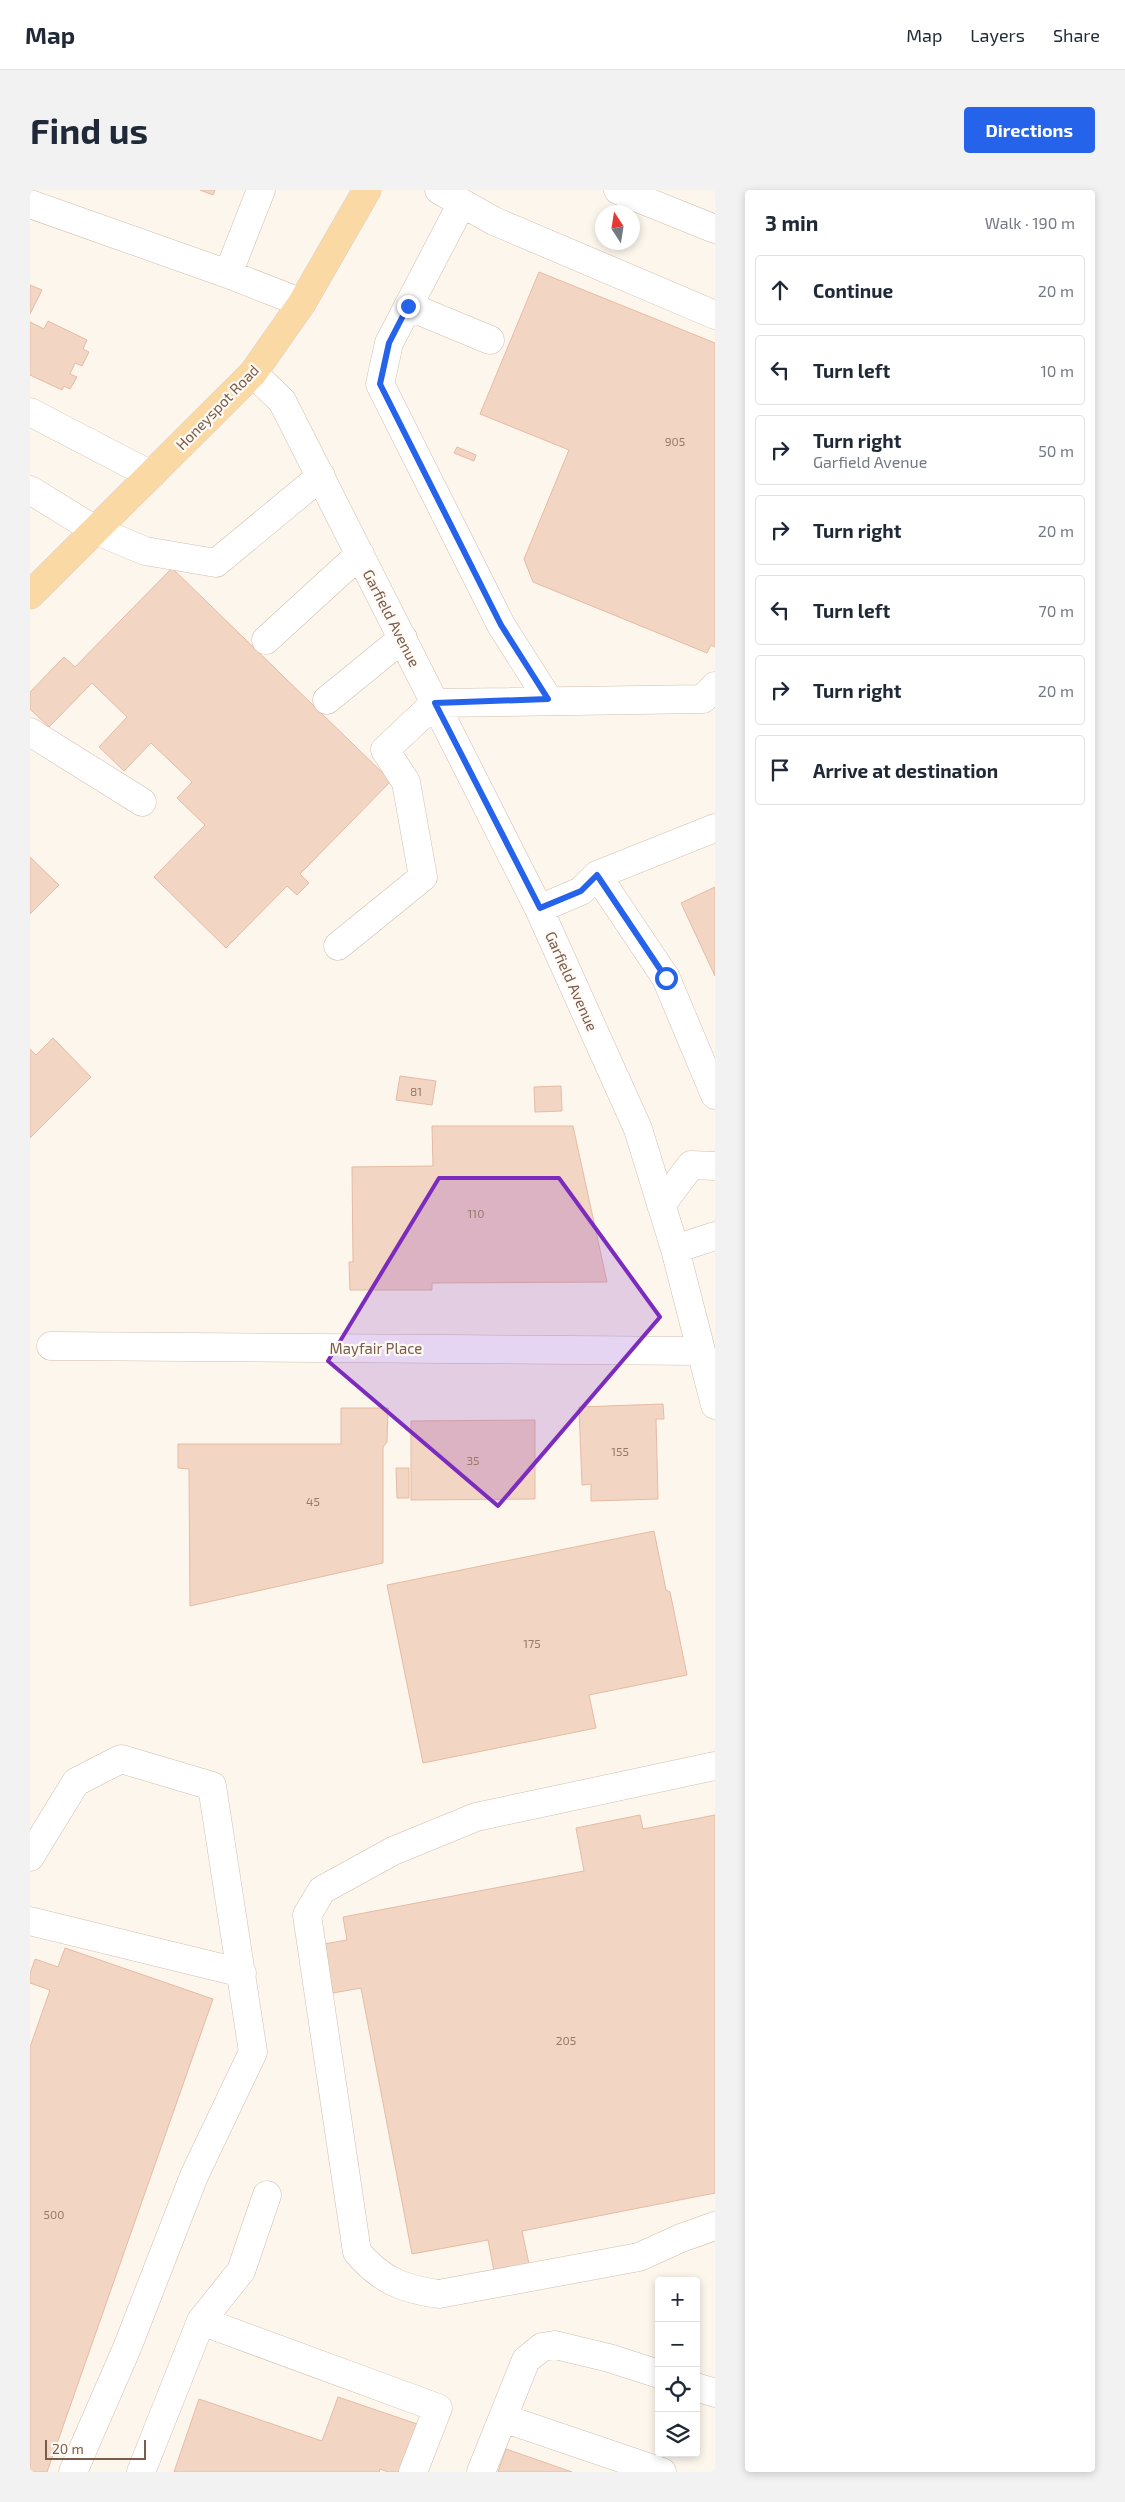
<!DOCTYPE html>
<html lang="en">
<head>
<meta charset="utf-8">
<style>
  body { margin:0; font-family:"Exo 2",sans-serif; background:#f2f2f3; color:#1f2937 }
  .controls { position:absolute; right:15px; bottom:15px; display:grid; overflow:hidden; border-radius:5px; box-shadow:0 2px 8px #0003 }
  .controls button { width:45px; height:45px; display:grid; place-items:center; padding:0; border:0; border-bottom:1px solid #e0e1e3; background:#fff; color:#1f2937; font:25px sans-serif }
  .compass { position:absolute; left:565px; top:15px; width:45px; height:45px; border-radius:50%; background:#fff; box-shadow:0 2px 8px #0003; rotate:348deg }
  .scale { position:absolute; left:15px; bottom:12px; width:101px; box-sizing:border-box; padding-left:5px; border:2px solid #7a5c4d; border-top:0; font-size:14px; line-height:18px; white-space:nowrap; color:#7a5c4d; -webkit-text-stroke:4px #fffaf3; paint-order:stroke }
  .stop { position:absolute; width:15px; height:15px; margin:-11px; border:4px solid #2563eb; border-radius:50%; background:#fff }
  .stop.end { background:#2563eb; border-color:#fff; box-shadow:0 1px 5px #0008 }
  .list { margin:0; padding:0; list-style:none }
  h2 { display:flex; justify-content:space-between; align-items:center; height:65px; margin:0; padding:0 20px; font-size:21px }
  h2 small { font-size:16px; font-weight:400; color:#747a83 }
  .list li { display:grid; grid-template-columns:32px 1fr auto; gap:15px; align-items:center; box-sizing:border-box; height:70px; margin:0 10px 10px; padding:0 10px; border:1px solid #e0e1e3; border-radius:5px }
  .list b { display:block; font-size:19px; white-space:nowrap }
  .list p { margin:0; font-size:16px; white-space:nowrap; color:#747a83 }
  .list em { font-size:16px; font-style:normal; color:#747a83 }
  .icon { flex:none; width:28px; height:28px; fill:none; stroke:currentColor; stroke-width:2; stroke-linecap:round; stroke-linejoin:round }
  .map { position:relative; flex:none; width:685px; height:2282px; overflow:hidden; border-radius:5px }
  header { display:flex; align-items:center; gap:30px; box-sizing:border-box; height:70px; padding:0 25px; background:#fff; border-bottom:1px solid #e0e1e3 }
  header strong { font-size:24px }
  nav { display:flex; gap:28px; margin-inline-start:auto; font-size:18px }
  .intro { display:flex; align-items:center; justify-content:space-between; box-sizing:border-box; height:120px; padding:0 30px }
  h1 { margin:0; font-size:35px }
  .button { padding:12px 22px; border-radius:5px; background:#2563eb; color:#fff; font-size:18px; font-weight:700 }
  main { display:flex; gap:30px; padding:0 30px }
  aside { flex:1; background:#fff; border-radius:5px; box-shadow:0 2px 8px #0003 }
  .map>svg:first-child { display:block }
  .building { fill:#f3d5c3; stroke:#e6bba3 }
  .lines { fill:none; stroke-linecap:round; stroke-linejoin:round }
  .minor-casing { stroke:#d1beb0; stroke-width:29 }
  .major-casing { stroke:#dad1cd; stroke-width:29 }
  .minor { stroke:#fff; stroke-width:28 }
  .major { stroke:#fbd9a5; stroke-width:28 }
  .route { stroke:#2563eb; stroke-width:6 }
  .marked { fill:#7b2cbf; fill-opacity:0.2; stroke:#7b2cbf; stroke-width:4; stroke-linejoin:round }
  .labels { text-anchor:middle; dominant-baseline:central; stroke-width:4.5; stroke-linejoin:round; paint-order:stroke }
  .number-label { font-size:12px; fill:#987a6a }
  .street-label { font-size:15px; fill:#7a5c4d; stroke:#fffaf3 }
</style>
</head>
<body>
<header>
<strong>Map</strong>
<nav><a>Map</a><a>Layers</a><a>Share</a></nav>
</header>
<div class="intro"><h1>Find us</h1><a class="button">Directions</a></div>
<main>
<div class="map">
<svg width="685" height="2282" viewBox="0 0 685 2282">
  <rect width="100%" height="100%" fill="#fdf6ec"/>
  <!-- building -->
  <path class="building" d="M170,0H185L183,5Z
    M509,82L685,153V457L681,455L677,463L503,392L494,369L539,260L450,224Z
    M0,95L12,100L0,124Z
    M18,131L57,150L53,159L59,162L52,176L45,173L40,184L47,187L40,199L34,196L32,200L0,185V132L14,139Z
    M427,257L446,265L444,271L424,263Z
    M142,378L361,591L270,684L279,693L267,705L257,696L196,758L124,687L175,635L147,608L162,592L121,553L94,581L69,557L97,527L62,493L19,537L0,519V502L34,467L45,477Z
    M0,667L29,695L0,724Z
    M685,697V786L651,713Z
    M23,848L61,887L0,948V859L6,865Z
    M370,886L406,891L402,915L366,910Z
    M531,896L532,921L505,922L504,897Z
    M402,936H543L577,1092L402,1093V1100H320L319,1072H323L322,977L403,976Z
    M633,1214L634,1229H626L628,1309L561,1311V1294L552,1295L549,1217Z
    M311,1218H358L357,1252L353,1257V1373L160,1416L159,1279L148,1278V1254H311Z
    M505,1230V1309L381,1310V1231Z
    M366,1278H379V1308H367Z
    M624,1341L636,1400L640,1402L657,1485L559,1505L566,1538L393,1573L357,1395Z
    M610,1625L613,1639L685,1625V2003L492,2041L500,2079L465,2086L458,2050L382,2064L331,1798L303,1803L294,1754L317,1750L313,1727L554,1681L546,1638Z
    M35,1758L183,1809L17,2282H0V1857L20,1800L0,1793V1784L5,1769L28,1777Z
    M308,2207L390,2235L373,2282H358L350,2279L349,2282H144L169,2209L292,2251Z
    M476,2259L542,2282H468Z"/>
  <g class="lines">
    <defs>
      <path id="minor" d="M409,0L464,31L685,125
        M588,0L685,39
        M432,13L359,153L350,194L471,435L518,509
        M0,14L198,84L272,113
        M198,84L231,0
        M378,116L460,150
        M223,183L252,211L509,719L608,939L645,1059L685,1215
        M0,222L121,285
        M0,300L65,340L115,361L186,373L291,286
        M236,450L330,364
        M297,510L373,448
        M0,542L112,612
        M567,685L636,788L685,905
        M509,719L551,701L567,685L685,638
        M308,756L393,687L376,592L355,560L405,513L673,509L685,496
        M631,1015L661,975L685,976
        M645,1059L685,1046
        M21,1156L671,1161
        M685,1576L446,1627L363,1661L292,1700L277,1725L327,2062C351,2090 372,2099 409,2104L609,2067L651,2048L685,2036
        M0,1667L46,1592L91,1569L182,1596L223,1862L164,1986L97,2158L43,2282
        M0,1731L212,1783
        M171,2131L211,2081L237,2005
        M666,2197L685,2203
        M473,2228L632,2282
        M111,2282L171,2131L408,2218L383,2282
        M451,2282L496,2170L512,2157L525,2155L579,2168L629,2184"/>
      <path id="major" d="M0,405L223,183L272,113L337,0"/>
    </defs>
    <!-- minor casing -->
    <use href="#minor" class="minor-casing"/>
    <!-- major casing -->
    <use href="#major" class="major-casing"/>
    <!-- minor -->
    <use href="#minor" class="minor"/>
    <!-- major -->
    <use href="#major" class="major"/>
  </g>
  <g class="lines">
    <!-- route -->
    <path class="route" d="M378,116L359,153L350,194L471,435L518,509L405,513L510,718L551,701L567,685L636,788"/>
  </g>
  <!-- marked area -->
  <path class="marked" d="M409,988H529L630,1127L468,1316L298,1171Z"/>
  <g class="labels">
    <!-- number labels -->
    <g class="number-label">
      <text x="645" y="251">905</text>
      <text x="386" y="901">81</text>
      <text x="446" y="1023">110</text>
      <text x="590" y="1261">155</text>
      <text x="443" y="1270">35</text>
      <text x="283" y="1311">45</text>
      <text x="502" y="1453">175</text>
      <text x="536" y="1850">205</text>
      <text x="24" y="2024">500</text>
    </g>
    <!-- street labels -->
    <g class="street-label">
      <text transform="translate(187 217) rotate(-46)">Honeyspot Road</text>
      <text transform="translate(362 428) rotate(63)">Garfield Avenue</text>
      <text transform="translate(542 791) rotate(66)">Garfield Avenue</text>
      <text x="346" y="1158">Mayfair Place</text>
    </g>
  </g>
</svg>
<div class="controls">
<button>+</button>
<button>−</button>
<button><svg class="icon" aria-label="locate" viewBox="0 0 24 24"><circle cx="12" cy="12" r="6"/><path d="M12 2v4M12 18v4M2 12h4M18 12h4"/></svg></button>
<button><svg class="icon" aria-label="layers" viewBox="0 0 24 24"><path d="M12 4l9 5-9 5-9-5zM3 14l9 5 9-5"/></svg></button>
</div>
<svg class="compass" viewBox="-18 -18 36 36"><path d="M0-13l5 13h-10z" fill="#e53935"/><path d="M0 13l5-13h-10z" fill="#747a83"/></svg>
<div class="scale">20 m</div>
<div class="stop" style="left:636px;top:788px"></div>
<div class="stop end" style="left:378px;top:116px"></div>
</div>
<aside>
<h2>3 min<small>Walk · 190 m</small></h2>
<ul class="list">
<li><svg class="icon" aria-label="ahead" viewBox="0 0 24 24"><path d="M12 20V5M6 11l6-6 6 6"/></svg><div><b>Continue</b></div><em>20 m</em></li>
<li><svg class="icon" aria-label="left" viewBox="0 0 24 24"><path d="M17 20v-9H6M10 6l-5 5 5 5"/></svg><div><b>Turn left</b></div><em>10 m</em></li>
<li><svg class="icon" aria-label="right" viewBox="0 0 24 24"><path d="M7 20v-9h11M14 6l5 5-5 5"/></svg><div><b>Turn right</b><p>Garfield Avenue</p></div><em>50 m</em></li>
<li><svg class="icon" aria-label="right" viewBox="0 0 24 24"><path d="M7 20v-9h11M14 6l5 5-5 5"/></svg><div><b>Turn right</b></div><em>20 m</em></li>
<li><svg class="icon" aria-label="left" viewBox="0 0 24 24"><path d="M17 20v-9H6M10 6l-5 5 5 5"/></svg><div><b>Turn left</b></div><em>70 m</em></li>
<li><svg class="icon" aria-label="right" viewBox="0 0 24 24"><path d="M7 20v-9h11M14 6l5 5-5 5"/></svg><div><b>Turn right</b></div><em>20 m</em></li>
<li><svg class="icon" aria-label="arrive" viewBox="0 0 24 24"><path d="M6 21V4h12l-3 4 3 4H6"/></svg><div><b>Arrive at destination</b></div></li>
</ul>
</aside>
</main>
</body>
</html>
